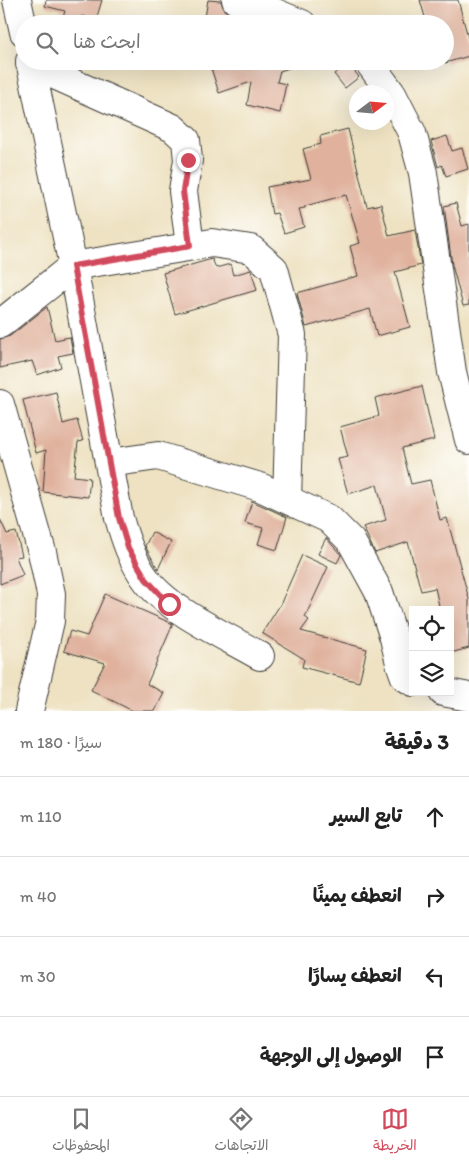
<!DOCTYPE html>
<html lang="ar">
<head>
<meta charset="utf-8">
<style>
  body { margin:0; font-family:Itim,"Playpen Sans Arabic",sans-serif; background:#f2f2f2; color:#222; direction:rtl }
  .controls { position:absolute; right:15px; bottom:15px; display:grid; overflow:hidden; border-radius:0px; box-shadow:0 5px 20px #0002 }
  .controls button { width:45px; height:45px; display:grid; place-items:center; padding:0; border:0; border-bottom:1px solid #e0e0e0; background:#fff; color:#222; font:25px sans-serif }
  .compass { position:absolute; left:349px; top:85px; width:45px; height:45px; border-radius:50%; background:#fff; box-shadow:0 5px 20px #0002; rotate:74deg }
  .stop { position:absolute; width:15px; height:15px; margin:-11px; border:4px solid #d1495b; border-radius:50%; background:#fff }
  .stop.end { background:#d1495b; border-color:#fff; box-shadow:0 1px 5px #0008 }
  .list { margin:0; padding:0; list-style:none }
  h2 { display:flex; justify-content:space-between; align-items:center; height:65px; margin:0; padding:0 20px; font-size:21px }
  h2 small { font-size:16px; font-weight:400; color:#767676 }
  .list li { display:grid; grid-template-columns:32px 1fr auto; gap:15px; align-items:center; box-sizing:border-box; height:80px; padding:0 20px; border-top:1px solid #e0e0e0 }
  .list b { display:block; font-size:19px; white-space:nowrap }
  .list em { font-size:16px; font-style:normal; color:#767676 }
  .icon { flex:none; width:28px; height:28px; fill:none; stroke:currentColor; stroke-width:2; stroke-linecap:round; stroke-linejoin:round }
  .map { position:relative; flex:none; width:469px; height:711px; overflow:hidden; direction:ltr }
  .search { position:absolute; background:#fff; box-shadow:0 5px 20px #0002; left:15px; right:15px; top:15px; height:55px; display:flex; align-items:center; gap:12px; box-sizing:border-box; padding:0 18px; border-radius:28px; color:#767676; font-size:19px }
  .sheet { height:385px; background:#fff }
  nav { display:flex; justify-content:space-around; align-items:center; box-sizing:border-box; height:70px; border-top:1px solid #e0e0e0; background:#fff; font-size:14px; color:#767676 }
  nav a { display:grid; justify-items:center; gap:2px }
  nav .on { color:#d1495b }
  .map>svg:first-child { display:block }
  .building { fill:#e0b29e }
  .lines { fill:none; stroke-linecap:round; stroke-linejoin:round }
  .minor-casing { stroke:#3c3a35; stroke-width:30 }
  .minor { stroke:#fff; stroke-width:28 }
  .route { stroke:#d1495b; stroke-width:6 }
</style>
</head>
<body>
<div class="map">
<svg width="469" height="711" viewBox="0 0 469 711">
  <rect width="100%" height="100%" fill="#fdfcf7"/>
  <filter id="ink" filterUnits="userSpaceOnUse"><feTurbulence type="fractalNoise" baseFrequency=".02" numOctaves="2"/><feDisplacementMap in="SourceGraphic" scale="10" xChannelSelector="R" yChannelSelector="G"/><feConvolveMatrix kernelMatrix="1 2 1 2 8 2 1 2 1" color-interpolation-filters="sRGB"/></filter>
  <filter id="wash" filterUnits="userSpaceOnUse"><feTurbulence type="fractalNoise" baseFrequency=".0096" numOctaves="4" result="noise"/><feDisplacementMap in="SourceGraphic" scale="20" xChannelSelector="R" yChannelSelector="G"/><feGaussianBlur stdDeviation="1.12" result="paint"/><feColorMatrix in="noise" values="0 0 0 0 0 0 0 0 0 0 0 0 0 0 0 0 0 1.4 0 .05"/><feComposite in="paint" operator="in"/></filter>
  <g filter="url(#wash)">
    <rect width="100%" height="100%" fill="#eee2c2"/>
    <g id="blocks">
      <!-- building -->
      <path class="building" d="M46,0H102L96,20L82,16L79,24H61L65,11L45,6Z
        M208,0L221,1L224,10L235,16L234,22L205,17Z
        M420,0H458L469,41V56L445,63V24H427Z
        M231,61H300L301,64L280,71L277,82L286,84L280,113L247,105L251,82L219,93L211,68Z
        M348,63L359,77L345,88L334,74Z
        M348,129L367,207L381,204L389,236L415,230L421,265L395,272L410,327L377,336L370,309L306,327L297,293L358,276L350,246L360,243L346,195L305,206V208L299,209L304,227L284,233L277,213L272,214L267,187L311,179L303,149L321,144L320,136Z
        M447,136L452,151L462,148L468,169L446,176L442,165L438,167L431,141Z
        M456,203L462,226L469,224V305L463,306L452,265L444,206Z
        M212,259L216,268L230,264L233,275L251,270L257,290L175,314L163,273Z
        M47,307L55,340L70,337L73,353L58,356L61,367L37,375L32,361L0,368V339L10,336Z
        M422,386L434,440L402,448L411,484L430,480L440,520L447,518L469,599V648L450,653V610H440L435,588L421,591L408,542L375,553L363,527L386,520L377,485L348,494L338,459L348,457L340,427L379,416L375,398Z
        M56,392L63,424L77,420L83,441L78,442L74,476L90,478L88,497L43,492L46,450L36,453L23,400Z
        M252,501L287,517L277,550L258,544L263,528L245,523Z
        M0,519L7,534L16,532L22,556L16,557L23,575L0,584Z
        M152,532L171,542L158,569L145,546Z
        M326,538L341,555L337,563L318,554Z
        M302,555L328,567L305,617L309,620L301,631L367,649L359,682L302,667L304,659L262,633L280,605Z
        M105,594L173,624L147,684L164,693L155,711H133L91,690L105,663L64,651L70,631L87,636Z"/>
    </g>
  </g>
  <g filter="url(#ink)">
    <use href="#blocks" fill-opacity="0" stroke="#3c3a35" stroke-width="1"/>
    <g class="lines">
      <defs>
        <path id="minor" d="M17,0L24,32
          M236,0L266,9L302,24
          M30,61L73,266L119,518C125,539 132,560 145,578C167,610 226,636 260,656
          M368,61L392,94L412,133L423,173L452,372L469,440
          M30,64L173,128L186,140L188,160L183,191L190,246
          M0,324L73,266L212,243L251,249L274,269L292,335L287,499
          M0,404L42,552L51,594L50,621L29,711
          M109,463L158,456L260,487L329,519L351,541L379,592L394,638L400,663L405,677L413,682
          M443,692L469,697"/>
      </defs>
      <!-- minor casing -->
      <use href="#minor" class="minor-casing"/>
      <!-- minor -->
      <use href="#minor" class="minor"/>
    </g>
  </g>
  <g class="lines" filter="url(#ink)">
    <!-- route -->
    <path class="route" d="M169,604L146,579L128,548L119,518L73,266L190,246L183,191L188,160"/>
  </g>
</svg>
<div class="controls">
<button><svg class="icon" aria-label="locate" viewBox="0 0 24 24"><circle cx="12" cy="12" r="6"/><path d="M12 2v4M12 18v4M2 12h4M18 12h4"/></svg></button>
<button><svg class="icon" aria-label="layers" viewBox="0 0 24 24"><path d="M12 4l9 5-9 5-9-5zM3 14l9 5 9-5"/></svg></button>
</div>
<svg class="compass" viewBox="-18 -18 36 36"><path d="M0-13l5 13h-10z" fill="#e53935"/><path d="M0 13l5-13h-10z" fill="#767676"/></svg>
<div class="stop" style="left:169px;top:604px"></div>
<div class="stop end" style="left:188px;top:160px"></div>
<div class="search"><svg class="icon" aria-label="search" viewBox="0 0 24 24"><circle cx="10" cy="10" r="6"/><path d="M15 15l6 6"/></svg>ابحث هنا</div>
</div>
<section class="sheet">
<h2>3 دقيقة<small>سيرًا · 180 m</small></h2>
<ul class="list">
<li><svg class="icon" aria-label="ahead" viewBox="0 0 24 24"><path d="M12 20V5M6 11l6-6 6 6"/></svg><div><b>تابع السير</b></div><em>110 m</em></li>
<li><svg class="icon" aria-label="right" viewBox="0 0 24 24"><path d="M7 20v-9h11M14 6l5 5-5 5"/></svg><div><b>انعطف يمينًا</b></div><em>40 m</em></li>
<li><svg class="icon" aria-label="left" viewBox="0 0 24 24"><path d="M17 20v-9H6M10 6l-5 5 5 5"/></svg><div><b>انعطف يسارًا</b></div><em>30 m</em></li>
<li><svg class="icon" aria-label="arrive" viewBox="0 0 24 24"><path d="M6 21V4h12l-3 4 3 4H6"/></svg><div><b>الوصول إلى الوجهة</b></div></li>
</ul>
</section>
<nav>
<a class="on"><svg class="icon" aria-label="map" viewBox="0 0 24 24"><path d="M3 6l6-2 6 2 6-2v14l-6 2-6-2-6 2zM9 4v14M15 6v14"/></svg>الخريطة</a>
<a><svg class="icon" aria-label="directions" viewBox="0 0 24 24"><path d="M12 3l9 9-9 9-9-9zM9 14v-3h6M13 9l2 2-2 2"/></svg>الاتجاهات</a>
<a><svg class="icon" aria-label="saved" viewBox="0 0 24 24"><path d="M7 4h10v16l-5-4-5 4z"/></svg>المحفوظات</a>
</nav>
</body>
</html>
